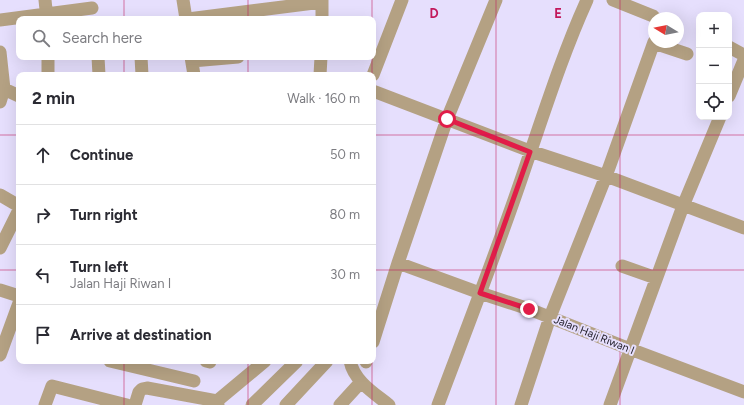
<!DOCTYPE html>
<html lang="en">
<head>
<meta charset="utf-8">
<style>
  body { margin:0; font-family:Figtree,sans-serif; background:#f2f2f3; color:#2b2b33 }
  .controls { position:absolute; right:12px; top:12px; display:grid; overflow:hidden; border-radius:8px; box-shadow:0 4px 16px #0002 }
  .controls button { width:36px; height:36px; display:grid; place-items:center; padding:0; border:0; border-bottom:1px solid #e1e1e2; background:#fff; color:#2b2b33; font:20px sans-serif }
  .compass { position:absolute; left:648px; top:12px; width:36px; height:36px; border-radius:50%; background:#fff; box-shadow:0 4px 16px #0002; rotate:280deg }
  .stop { position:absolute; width:12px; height:12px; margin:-9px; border:3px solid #e11d48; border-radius:50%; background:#fff }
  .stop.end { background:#e11d48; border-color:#fff; box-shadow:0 1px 4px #0008 }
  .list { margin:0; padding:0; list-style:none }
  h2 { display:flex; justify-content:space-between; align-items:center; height:52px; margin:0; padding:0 16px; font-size:17px }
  h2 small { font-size:13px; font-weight:400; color:#7c7c81 }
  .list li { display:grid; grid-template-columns:26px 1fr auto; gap:12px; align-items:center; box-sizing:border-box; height:60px; padding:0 16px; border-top:1px solid #e1e1e2 }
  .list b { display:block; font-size:15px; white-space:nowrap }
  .list p { margin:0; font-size:13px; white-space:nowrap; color:#7c7c81 }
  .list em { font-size:13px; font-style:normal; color:#7c7c81 }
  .icon { flex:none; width:22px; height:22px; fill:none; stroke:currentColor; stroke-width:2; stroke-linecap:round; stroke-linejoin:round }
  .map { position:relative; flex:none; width:744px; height:405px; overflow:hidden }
  .search { position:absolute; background:#fff; box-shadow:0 4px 16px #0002; left:16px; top:16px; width:360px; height:44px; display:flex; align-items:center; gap:10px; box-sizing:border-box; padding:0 14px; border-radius:8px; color:#7c7c81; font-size:15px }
  .panel { position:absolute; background:#fff; box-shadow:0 4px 16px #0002; left:16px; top:72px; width:360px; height:292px; border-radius:8px }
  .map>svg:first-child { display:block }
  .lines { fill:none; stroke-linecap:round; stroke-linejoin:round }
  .minor { stroke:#b4a183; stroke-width:13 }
  .route { stroke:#e11d48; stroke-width:5 }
  .grid { fill:none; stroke:#c2185b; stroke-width:1; stroke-opacity:0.55 }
  .labels { text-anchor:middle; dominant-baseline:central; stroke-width:4; stroke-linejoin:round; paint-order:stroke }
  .street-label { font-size:11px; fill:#1d1a25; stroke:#e6dffd }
  .grid-label { font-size:13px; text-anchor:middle; font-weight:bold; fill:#c2185b; stroke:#e6dffd; stroke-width:4; stroke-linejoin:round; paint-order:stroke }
</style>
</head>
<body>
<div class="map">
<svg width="744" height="405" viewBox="0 0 744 405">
  <rect width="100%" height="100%" fill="#e6dffd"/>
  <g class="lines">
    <!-- minor -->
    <path class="minor" d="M45,0L47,19
      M183,0L186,19
      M613,0L653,16L655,18
      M188,19L322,2
      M322,19V0
      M0,20L92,8
      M654,43L687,54
      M729,47L744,55
      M0,52L4,89L0,102
      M48,57V75
      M98,57L99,75
      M141,57L142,75
      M191,57L194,75
      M192,61L238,57
      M320,75L321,57
      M373,75L402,0
      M4,89L19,96
      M373,91L530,151L606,176L744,228
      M729,96L744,60
      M0,195L19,206
      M0,248L19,210
      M398,263L480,293L529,309L630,349L744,392
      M622,266L656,278
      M0,290L19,296
      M373,342L398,263L447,119L496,0
      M0,355L19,303
      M110,361L194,381
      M206,361L210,362
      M350,361C354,381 374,393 389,405
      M366,362V361
      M45,405L52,386L127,405
      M135,405L139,392L142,389L147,388L217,401
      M218,405L217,401L265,361
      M252,405L297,361
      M286,405L327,361
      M340,405L361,382
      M438,405C468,325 499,246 526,165C545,110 563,53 587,0
      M521,405L550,317L606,176L654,42
      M610,405L683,206L720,117"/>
  </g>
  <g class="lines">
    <!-- route -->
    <path class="route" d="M447,119L530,152L480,293L529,309"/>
  </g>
  <!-- grid -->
  <path class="grid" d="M124,0V19M248,0V19M372,0V19M496,0V405M620,0V405M124,57V75M248,57V75M372,57V75M0,135H19M373,135H744M0,270H19M373,270H744M124,361V405M248,361V405M372,361V405"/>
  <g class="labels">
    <!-- street labels -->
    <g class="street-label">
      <text transform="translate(594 335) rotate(22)">Jalan Haji Riwan I</text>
    </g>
  </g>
  <g class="grid-label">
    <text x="434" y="18">D</text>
    <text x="558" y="18">E</text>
  </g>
</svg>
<div class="controls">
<button>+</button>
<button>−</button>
<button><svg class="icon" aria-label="locate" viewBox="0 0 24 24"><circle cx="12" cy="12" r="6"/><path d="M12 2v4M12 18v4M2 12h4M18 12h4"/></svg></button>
</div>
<svg class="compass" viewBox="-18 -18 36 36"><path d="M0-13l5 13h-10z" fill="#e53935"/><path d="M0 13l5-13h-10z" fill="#7c7c81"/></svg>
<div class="stop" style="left:447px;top:119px"></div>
<div class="stop end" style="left:529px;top:309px"></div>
<div class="search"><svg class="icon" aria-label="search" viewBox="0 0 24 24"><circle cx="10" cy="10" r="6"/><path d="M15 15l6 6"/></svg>Search here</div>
<section class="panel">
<h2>2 min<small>Walk · 160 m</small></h2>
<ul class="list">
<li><svg class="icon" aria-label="ahead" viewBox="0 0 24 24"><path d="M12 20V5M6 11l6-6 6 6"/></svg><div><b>Continue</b></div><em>50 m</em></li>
<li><svg class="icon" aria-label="right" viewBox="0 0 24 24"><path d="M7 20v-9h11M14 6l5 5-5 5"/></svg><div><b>Turn right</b></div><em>80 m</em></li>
<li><svg class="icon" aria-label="left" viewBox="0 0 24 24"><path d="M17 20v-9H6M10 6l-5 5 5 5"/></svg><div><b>Turn left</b><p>Jalan Haji Riwan I</p></div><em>30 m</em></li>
<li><svg class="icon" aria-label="arrive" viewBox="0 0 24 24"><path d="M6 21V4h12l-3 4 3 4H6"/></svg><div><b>Arrive at destination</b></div></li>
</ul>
</section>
</div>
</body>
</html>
